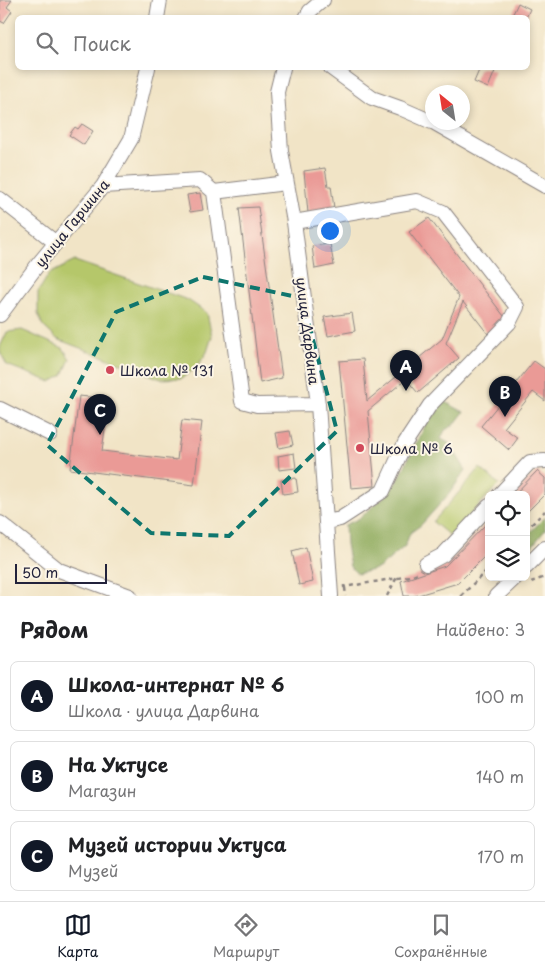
<!DOCTYPE html>
<html lang="ru">
<head>
<meta charset="utf-8">
<style>
  body { margin:0; font-family:"Playpen Sans",sans-serif; background:#f6f6f6; color:#202124 }
  .controls { position:absolute; right:15px; bottom:15px; display:grid; overflow:hidden; border-radius:8px; box-shadow:0 2px 8px #0003 }
  .controls button { width:45px; height:45px; display:grid; place-items:center; padding:0; border:0; border-bottom:1px solid #e0e0e0; background:#fff; color:#202124; font:25px sans-serif }
  .compass { position:absolute; left:425px; top:85px; width:45px; height:45px; border-radius:50%; background:#fff; box-shadow:0 2px 8px #0003; rotate:330deg }
  .scale { position:absolute; left:15px; bottom:12px; width:92px; box-sizing:border-box; padding-left:5px; border:2px solid #22223b; border-top:0; font-size:14px; line-height:18px; white-space:nowrap; color:#22223b; -webkit-text-stroke:4px #fcf5e5; paint-order:stroke }
  .you { position:absolute; left:329px; top:230px; width:18px; height:18px; margin:-12px; border:4px solid #fff; border-radius:50%; background:#1a73e8; box-shadow:0 0 0 8px #1a73e833 }
  .badge { display:grid; place-items:center; width:32px; height:32px; border-radius:50%; background:#111827; color:#fff; font-size:16px; font-weight:700 }
  .pin { position:absolute; translate:-50% -41px; filter:drop-shadow(0 1px 2px #0008) }
  .pin::after { content:''; position:absolute; top:26px; width:18px; height:15px; background:inherit; clip-path:polygon(0 0,100% 0,50% 100%) }
  .list { margin:0; padding:0; list-style:none }
  h2 { display:flex; justify-content:space-between; align-items:center; height:65px; margin:0; padding:0 20px; font-size:21px }
  h2 small { font-size:16px; font-weight:400; color:#757577 }
  .list li { display:grid; grid-template-columns:32px 1fr auto; gap:15px; align-items:center; box-sizing:border-box; height:70px; margin:0 10px 10px; padding:0 10px; border:1px solid #e0e0e0; border-radius:8px }
  .list b { display:block; font-size:19px; white-space:nowrap }
  .list p { margin:0; font-size:16px; white-space:nowrap; color:#757577 }
  .list em { font-size:16px; font-style:normal; color:#757577 }
  .icon { flex:none; width:28px; height:28px; fill:none; stroke:currentColor; stroke-width:2; stroke-linecap:round; stroke-linejoin:round }
  .map { position:relative; flex:none; width:545px; height:596px; overflow:hidden }
  .search { position:absolute; background:#fff; box-shadow:0 2px 8px #0003; left:15px; right:15px; top:15px; height:55px; display:flex; align-items:center; gap:12px; box-sizing:border-box; padding:0 18px; border-radius:8px; color:#757577; font-size:19px }
  .sheet { height:305px; background:#fff }
  nav { display:flex; justify-content:space-around; align-items:center; box-sizing:border-box; height:70px; border-top:1px solid #e0e0e0; background:#fff; font-size:14px; color:#757577 }
  nav a { display:grid; justify-items:center; gap:2px }
  nav .on { color:#111827 }
  .map>svg:first-child { display:block }
  .green { fill:#b5c76a; stroke:#6c7452 }
  .forest { fill:#90ac5e; stroke:#59674c }
  .building { fill:#ea9a96 }
  .lines { fill:none; stroke-linecap:round; stroke-linejoin:round }
  .minor-casing { stroke:#8a8380; stroke-width:16 }
  .path { stroke:#8a8380; stroke-width:2.5; stroke-dasharray:4 4; stroke-linecap:butt }
  .minor { stroke:#fff; stroke-width:14 }
  .marked { fill:none; stroke:#0f766e; stroke-width:4; stroke-dasharray:10 6; stroke-linejoin:round }
  .poi-dot { fill:#d1495b; stroke:#fcf5e5; stroke-width:2 }
  .labels { text-anchor:middle; dominant-baseline:central; stroke-width:4; stroke-linejoin:round; paint-order:stroke }
  .street-label { font-size:14px; fill:#22223b; stroke:#fcf5e5 }
  .poi-label { font-size:14px; fill:#22223b; stroke:#fcf5e5; text-anchor:start }
</style>
</head>
<body>
<div class="map">
<svg width="545" height="596" viewBox="0 0 545 596">
  <rect width="100%" height="100%" fill="#fcf5e5"/>
  <filter id="ink" filterUnits="userSpaceOnUse"><feTurbulence type="fractalNoise" baseFrequency=".02" numOctaves="2"/><feDisplacementMap in="SourceGraphic" scale="10" xChannelSelector="R" yChannelSelector="G"/><feConvolveMatrix kernelMatrix="1 2 1 2 8 2 1 2 1" color-interpolation-filters="sRGB"/></filter>
  <filter id="wash" filterUnits="userSpaceOnUse"><feTurbulence type="fractalNoise" baseFrequency=".0096" numOctaves="4" result="noise"/><feDisplacementMap in="SourceGraphic" scale="20" xChannelSelector="R" yChannelSelector="G"/><feGaussianBlur stdDeviation="1.12" result="paint"/><feColorMatrix in="noise" values="0 0 0 0 0 0 0 0 0 0 0 0 0 0 0 0 0 1.4 0 .05"/><feComposite in="paint" operator="in"/></filter>
  <g filter="url(#wash)">
    <rect width="100%" height="100%" fill="#f1e4c6"/>
    <!-- green -->
    <path class="green" d="M75,261L188,300L207,313L212,336L207,352L197,367L182,378L161,379L57,339L43,326L38,314V292L49,274Z
      M22,330L63,348L70,359L63,375L51,382L7,365L0,352V347L7,332Z
      M480,468L499,484L450,536L433,522Z"/>
    <!-- forest -->
    <path class="forest" d="M445,402L464,412L454,425L445,430L441,439L449,443L466,470L449,494L421,525L410,533L405,546L379,568L358,574L350,567L346,544L345,525L360,518L387,494L400,477L414,446L419,439L430,415L438,403Z
      M545,517V530L526,554V536Z"/>
    <g id="blocks">
      <!-- building -->
      <path class="building" d="M0,0H12L7,7L12,11L4,23L0,21Z
        M518,3L530,9L526,18H511Z
        M480,68H487L495,71L488,88L474,82Z
        M82,124L93,131L84,145L69,135L75,127L78,129Z
        M325,168L328,186H331L334,208L308,213L304,171Z
        M200,193L203,210L190,212L187,195Z
        M258,207L282,378L260,383L239,208Z
        M429,218L507,320L488,334L463,302L446,343L459,358L418,393L406,379L368,411L375,486L351,488L339,361L363,359L367,401L442,339L459,297L409,232Z
        M330,244L334,265L315,269L312,246Z
        M352,313L355,331L328,336L324,317Z
        M534,361L545,369V401L533,392L504,428L518,438L509,450L481,426Z
        M79,396L109,399L102,451L177,460L182,420L202,422L194,485L70,469Z
        M290,431L293,445L279,448L276,433Z
        M294,453L296,468L279,470L278,456Z
        M537,471L545,478V494L526,513V495H514Z
        M296,478L298,492L283,494L281,480Z
        M489,521V552L458,583L415,596H404L401,581L445,566Z
        M306,547L313,582L299,585L292,551Z"/>
    </g>
  </g>
  <g filter="url(#ink)">
    <use href="#blocks" fill-opacity="0" stroke="#8a8380" stroke-width="1"/>
    <g class="lines">
      <defs>
        <path id="minor" d="M157,18L160,0
          M306,18L310,11L323,0
          M283,68L277,92L281,151L294,222L318,404L331,596
          M331,68L372,98L400,108L432,122
          M433,122L545,186
          M103,186L200,180L214,192L286,183
          M214,192L242,401L257,405L318,404
          M0,199L56,243
          M294,222L417,201L443,212L517,307L509,323L430,405L405,443L383,491L340,519L327,522
          M0,315L39,263L103,186L131,139L148,68
          M0,409L50,434
          M499,495L530,462L545,461
          M0,523L59,570L130,596
          M426,564L443,555L489,506
          M526,567L545,548
          M496,596L516,577"/>
      </defs>
      <!-- minor casing -->
      <use href="#minor" class="minor-casing"/>
      <!-- path -->
      <path class="path" d="M526,530L545,511
        M531,582L545,577
        M344,585V587L410,576L418,573
        M345,588L346,596
        M387,596L397,577
        M461,596L489,568"/>
      <!-- minor -->
      <use href="#minor" class="minor"/>
    </g>
  </g>
  <!-- marked area -->
  <path class="marked" d="M203,277L302,298L337,431L229,536L151,533L47,445L116,312Z"/>
  <!-- markers -->
  <g class="poi-dot">
    <circle cx="110" cy="370" r="5"/>
    <circle cx="360" cy="448" r="5"/>
  </g>
  <g class="labels">
    <!-- street labels -->
    <g class="street-label">
      <text transform="translate(72 223) rotate(-51)">улица Гаршина</text>
      <text transform="translate(308 331) rotate(83)">улица Дарвина</text>
    </g>
    <!-- poi labels -->
    <g class="poi-label">
      <text x="120" y="370">Школа № 131</text>
      <text x="370" y="448">Школа № 6</text>
    </g>
  </g>
</svg>
<div class="controls">
<button><svg class="icon" aria-label="locate" viewBox="0 0 24 24"><circle cx="12" cy="12" r="6"/><path d="M12 2v4M12 18v4M2 12h4M18 12h4"/></svg></button>
<button><svg class="icon" aria-label="layers" viewBox="0 0 24 24"><path d="M12 4l9 5-9 5-9-5zM3 14l9 5 9-5"/></svg></button>
</div>
<svg class="compass" viewBox="-18 -18 36 36"><path d="M0-13l5 13h-10z" fill="#e53935"/><path d="M0 13l5-13h-10z" fill="#757577"/></svg>
<div class="scale">50 m</div>
<div class="you"></div>
<div class="pin badge" style="left:406px;top:391px">A</div>
<div class="pin badge" style="left:505px;top:417px">B</div>
<div class="pin badge" style="left:100px;top:435px">C</div>
<div class="search"><svg class="icon" aria-label="search" viewBox="0 0 24 24"><circle cx="10" cy="10" r="6"/><path d="M15 15l6 6"/></svg>Поиск</div>
</div>
<section class="sheet">
<h2>Рядом<small>Найдено: 3</small></h2>
<ul class="list">
<li><span class="badge">A</span><div><b>Школа-интернат № 6</b><p>Школа · улица Дарвина</p></div><em>100 m</em></li>
<li><span class="badge">B</span><div><b>На Уктусе</b><p>Магазин</p></div><em>140 m</em></li>
<li><span class="badge">C</span><div><b>Музей истории Уктуса</b><p>Музей</p></div><em>170 m</em></li>
</ul>
</section>
<nav>
<a class="on"><svg class="icon" aria-label="map" viewBox="0 0 24 24"><path d="M3 6l6-2 6 2 6-2v14l-6 2-6-2-6 2zM9 4v14M15 6v14"/></svg>Карта</a>
<a><svg class="icon" aria-label="directions" viewBox="0 0 24 24"><path d="M12 3l9 9-9 9-9-9zM9 14v-3h6M13 9l2 2-2 2"/></svg>Маршрут</a>
<a><svg class="icon" aria-label="saved" viewBox="0 0 24 24"><path d="M7 4h10v16l-5-4-5 4z"/></svg>Сохранённые</a>
</nav>
</body>
</html>
